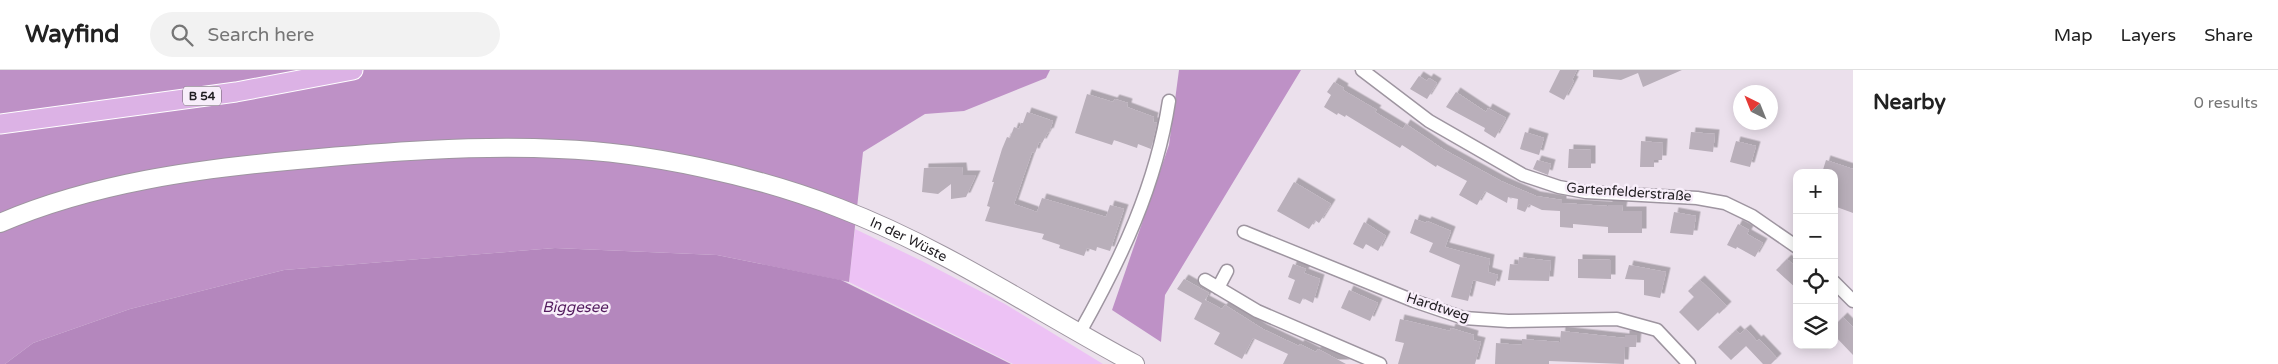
<!DOCTYPE html>
<html lang="en">
<head>
<meta charset="utf-8">
<style>
  body { margin:0; font-family:"Varela Round",sans-serif; background:#f2f2f2; color:#222 }
  .controls { position:absolute; right:15px; bottom:15px; display:grid; overflow:hidden; border-radius:10px; box-shadow:0 2px 12px #0003 }
  .controls button { width:45px; height:45px; display:grid; place-items:center; padding:0; border:0; border-bottom:1px solid #e0e0e0; background:#fff; color:#222; font:25px sans-serif }
  .compass { position:absolute; left:1733px; top:15px; width:45px; height:45px; border-radius:50%; background:#fff; box-shadow:0 2px 12px #0003; rotate:317deg }
  .list { margin:0; padding:0; list-style:none }
  h2 { display:flex; justify-content:space-between; align-items:center; height:65px; margin:0; padding:0 20px; font-size:21px }
  h2 small { font-size:16px; font-weight:400; color:#767676 }
  .icon { flex:none; width:28px; height:28px; fill:none; stroke:currentColor; stroke-width:2; stroke-linecap:round; stroke-linejoin:round }
  .map { position:relative; flex:none; width:1853px; height:294px; overflow:hidden }
  header { display:flex; align-items:center; gap:30px; box-sizing:border-box; height:70px; padding:0 25px; background:#fff; border-bottom:1px solid #e0e0e0 }
  header strong { font-size:24px }
  nav { display:flex; gap:28px; margin-inline-start:auto; font-size:18px }
  .search { width:350px; height:45px; background:#f2f2f2; display:flex; align-items:center; gap:12px; box-sizing:border-box; padding:0 18px; border-radius:28px; color:#767676; font-size:19px }
  main { display:flex }
  aside { flex:1; background:#fff }
  .map>svg:first-child { display:block }
  .green { fill:#edc2f5 }
  .forest { fill:#be91c6 }
  .water { fill:#b487bd }
  .building { fill:#b9afba; filter:url(#shadow) }
  .lines { fill:none; stroke-linecap:round; stroke-linejoin:round }
  .street-casing { stroke:#9e95a0; stroke-width:15 }
  .secondary-casing { stroke:#9e95a0; stroke-width:20 }
  .primary-casing { stroke:#fff; stroke-width:21 }
  .street { stroke:#fff; stroke-width:12 }
  .secondary { stroke:#fff; stroke-width:18 }
  .primary { stroke:#dcb2e5; stroke-width:19 }
  .labels { text-anchor:middle; dominant-baseline:central; stroke-width:5; stroke-linejoin:round; paint-order:stroke }
  .shield { fill:#f8eefa; stroke:#625c63; stroke-width:1 }
  .shield-label { font-size:12px; font-weight:bold; fill:#211e22 }
  .street-label { font-size:14px; fill:#211e22; stroke:#f8eefa }
  .water-label { font-size:15px; font-style:italic; fill:#531c5e; stroke:#f8eefa }
</style>
</head>
<body>
<header>
<strong>Wayfind</strong>
<div class="search"><svg class="icon" aria-label="search" viewBox="0 0 24 24"><circle cx="10" cy="10" r="6"/><path d="M15 15l6 6"/></svg>Search here</div>
<nav><a>Map</a><a>Layers</a><a>Share</a></nav>
</header>
<main>
<div class="map">
<svg width="1853" height="294" viewBox="0 0 1853 294">
  <defs>
    <filter id="shadow"><feDropShadow dx="4.5" dy="-4.5" stdDeviation="0" flood-color="#0004"/></filter>
  </defs>
  <rect width="100%" height="100%" fill="#ebe0ec"/>
  <!-- green -->
  <path class="green" d="M855,159L922,191L1005,234L1103,294H1013L849,212Z"/>
  <!-- forest -->
  <path class="forest" d="M0,0H1050L1046,8L964,41L925,44L863,82L849,212L717,185L555,178L284,200L130,239L33,273L5,294H0Z
    M1179,0H1301L1165,225L1161,272L1112,240L1169,75Z"/>
  <!-- water -->
  <path class="water" d="M555,178L717,185L841,210L1011,294H5L33,273L130,239L284,200Z"/>
  <!-- building -->
  <path class="building" d="M1560,0H1577L1572,10L1574,11L1564,30L1549,22Z
    M1593,0H1682L1643,17L1638,3L1621,10L1593,7Z
    M1419,6L1427,11L1429,8L1437,13L1427,29L1410,19Z
    M1334,12L1344,18L1343,20L1377,40L1375,42L1403,59L1406,54L1443,79L1501,111L1536,126L1562,130V133L1608,136V135H1623L1622,141H1642V163H1608V157L1573,154V158L1560,157V141L1542,140L1529,134L1525,142L1517,139L1518,129L1508,127L1507,133L1485,121L1477,135L1459,125L1467,111L1437,95L1436,97L1402,75L1400,78L1346,45L1345,47L1338,43L1337,45L1324,37L1331,25L1327,22Z
    M1456,22L1486,42L1488,38L1506,48L1495,68L1484,61L1485,58L1446,37Z
    M1087,24L1113,32L1115,29L1128,33L1127,37L1154,47L1153,52L1157,53L1151,79L1138,74L1137,78L1114,70L1112,75L1075,63Z
    M1027,42L1053,51L1049,63L1048,62L1042,73L1039,72L1035,83L1032,82L1014,134L1037,142L1042,128L1106,147L1110,135L1124,139L1110,181L1097,177L1096,181L1087,178L1084,186L1059,178L1060,175L1042,169L1044,164L985,151L990,137L987,136L994,112H992L1002,79L1007,67L1010,68L1014,57L1019,59L1021,53H1023Z
    M1525,62L1544,68L1539,85L1520,79Z
    M1691,62L1715,64L1713,82L1689,79Z
    M1641,71L1663,73L1662,90H1654V97H1640Z
    M1736,71L1756,76L1750,97L1730,92Z
    M1569,79L1591,80V98H1568Z
    M1537,90L1551,94L1548,105L1533,99Z
    M1826,90L1853,99V143L1834,136L1837,126L1834,125V103H1822Z
    M962,97L963,105H976L966,127L951,129V114L938,124L922,122L924,98Z
    M1294,112L1331,134L1319,153L1315,150L1309,159L1277,141Z
    M1674,142L1696,146L1693,165L1670,163Z
    M1415,149L1426,153L1427,151L1451,161L1445,177L1490,189L1488,202L1498,205L1495,216L1473,210L1468,231L1451,227L1460,195L1429,182L1433,173L1410,163Z
    M1364,152L1386,166L1378,181L1366,174L1363,179L1353,174Z
    M1738,154L1749,160L1747,164L1763,173L1755,187L1737,177L1736,179L1727,175Z
    M1519,187L1551,191L1549,211L1508,210L1510,194L1518,195Z
    M1578,189L1611,190V209L1578,208Z
    M1787,189L1797,198V219L1776,200Z
    M1293,194L1306,199L1304,203L1320,209L1313,233L1303,228L1300,234L1288,229L1295,210L1288,207Z
    M1629,195L1666,202L1660,228L1644,225V210L1625,209Z
    M1184,209L1209,223L1205,230L1222,239L1225,235L1263,259L1299,276L1300,274L1316,282L1318,279L1346,294H1283L1288,284L1253,268L1242,289L1214,274L1220,263L1194,249L1202,233L1177,219Z
    M1700,210L1727,236L1719,244L1718,242L1698,261L1679,242L1694,227L1688,221Z
    M1349,220L1378,233L1370,251L1341,238Z
    M1843,247L1853,257V285L1834,265V256Z
    M1400,249L1450,261L1451,258L1474,265L1473,270L1481,272L1475,294H1398L1404,273L1395,271Z
    M1746,259L1757,271L1759,269L1777,288L1771,294H1763L1746,276L1731,290L1718,277L1736,260L1740,264Z
    M1561,261L1625,268V265H1637L1636,277H1625L1624,294L1549,291V294H1495L1496,273L1522,275V269L1560,272Z"/>
  <g class="lines">
    <defs>
      <path id="street" d="M1362,0L1429,51L1523,105L1559,117L1586,122L1697,128L1725,133L1752,146L1797,177
        M1244,162L1414,231L1464,248L1508,251L1617,249L1657,260L1689,294
        M1205,210L1257,241L1380,294
        M1834,212L1853,231
        M1218,218L1227,201
        M1080,262C1121,189 1156,116 1169,31"/>
      <g id="secondary">
        <path id="s1" d="M0,153C93,113 197,99 297,90C384,82 472,75 559,79C648,82 757,106 839,138C944,178 1036,241 1135,294"/>
      </g>
      <path id="primary" d="M0,54L236,22L353,0"/>
    </defs>
    <!-- street casing -->
    <use href="#street" class="street-casing"/>
    <!-- secondary casing -->
    <use href="#secondary" class="secondary-casing"/>
    <!-- primary casing -->
    <use href="#primary" class="primary-casing"/>
    <!-- street -->
    <use href="#street" class="street"/>
    <!-- secondary -->
    <use href="#secondary" class="secondary"/>
    <!-- primary -->
    <use href="#primary" class="primary"/>
  </g>
  <g class="labels">
    <!-- shield labels -->
    <rect class="shield" x="183" y="16.5" width="38" height="19" rx="4"/>
    <g class="shield-label">
      <text x="202" y="26">B 54</text>
    </g>
    <!-- street labels -->
    <g class="street-label">
      <text transform="translate(1629 122) rotate(4)">Gartenfelderstraße</text>
      <text stroke="none"><textPath href="#s1" startOffset="931">In der Wüste</textPath></text>
      <text transform="translate(1438 237) rotate(18)">Hardtweg</text>
    </g>
    <!-- water labels -->
    <g class="water-label">
      <text x="575" y="237">Biggesee</text>
    </g>
  </g>
</svg>
<div class="controls">
<button>+</button>
<button>−</button>
<button><svg class="icon" aria-label="locate" viewBox="0 0 24 24"><circle cx="12" cy="12" r="6"/><path d="M12 2v4M12 18v4M2 12h4M18 12h4"/></svg></button>
<button><svg class="icon" aria-label="layers" viewBox="0 0 24 24"><path d="M12 4l9 5-9 5-9-5zM3 14l9 5 9-5"/></svg></button>
</div>
<svg class="compass" viewBox="-18 -18 36 36"><path d="M0-13l5 13h-10z" fill="#e53935"/><path d="M0 13l5-13h-10z" fill="#767676"/></svg>
</div>
<aside>
<h2>Nearby<small>0 results</small></h2>
<ul class="list">
</ul>
</aside>
</main>
</body>
</html>
